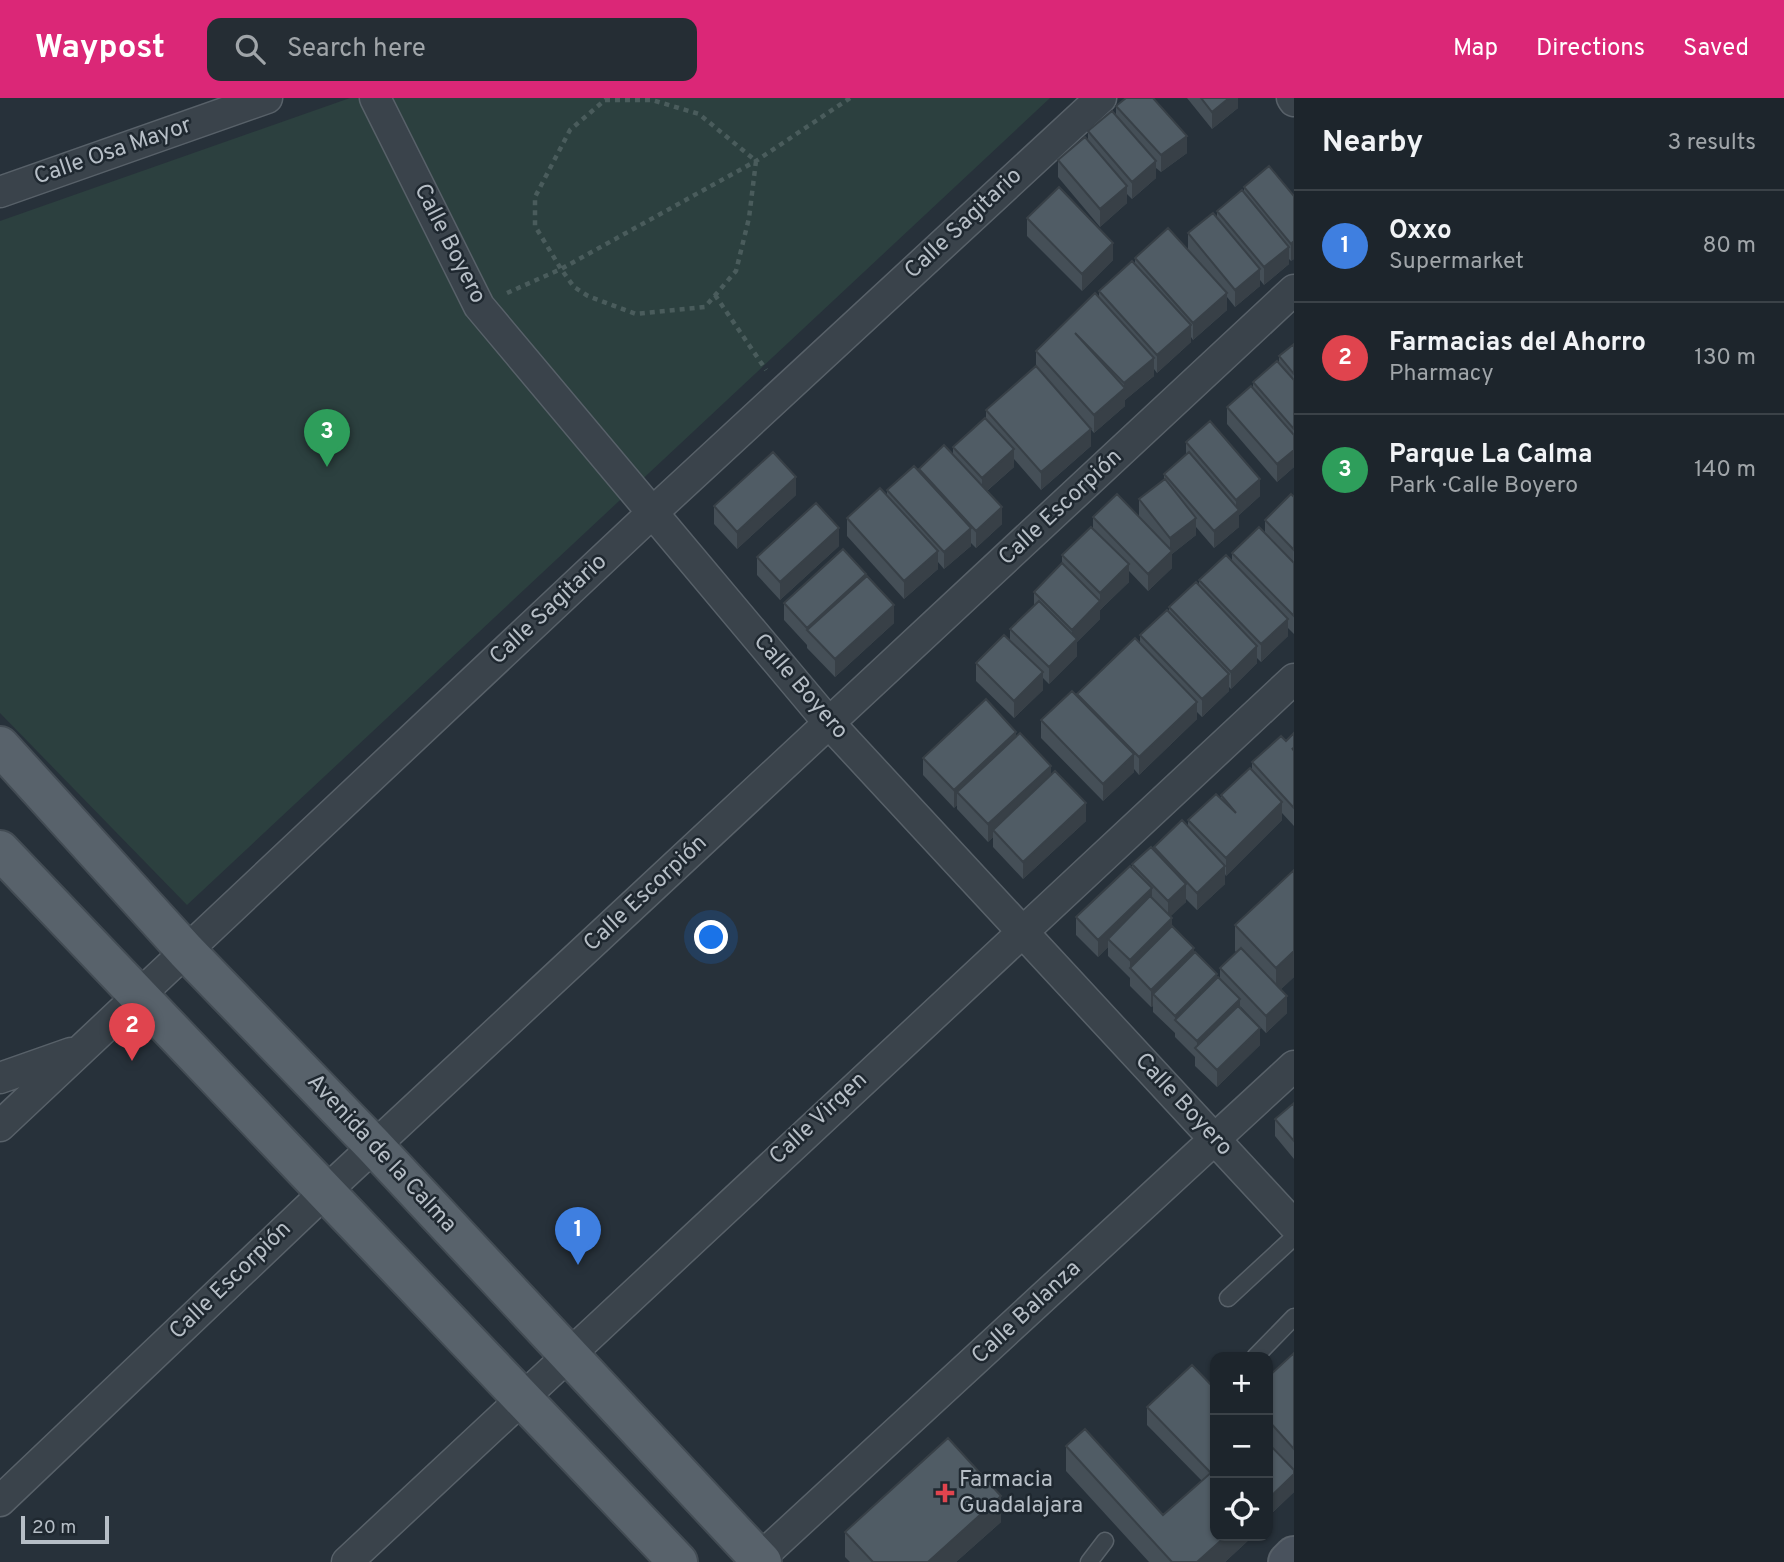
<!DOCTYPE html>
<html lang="en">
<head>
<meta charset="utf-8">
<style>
  body { margin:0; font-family:Overpass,sans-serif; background:#252d34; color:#f1f3f6 }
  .controls { position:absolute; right:21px; bottom:21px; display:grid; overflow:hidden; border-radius:14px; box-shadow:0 2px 5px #0004 }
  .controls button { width:63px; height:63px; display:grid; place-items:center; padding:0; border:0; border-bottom:2px solid #3b4248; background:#1d252c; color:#f1f3f6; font:35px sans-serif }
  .scale { position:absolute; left:21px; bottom:18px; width:88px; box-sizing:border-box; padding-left:7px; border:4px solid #b6bec6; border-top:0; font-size:19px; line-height:24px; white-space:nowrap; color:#b6bec6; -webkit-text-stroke:5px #1f2830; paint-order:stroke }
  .you { position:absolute; left:712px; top:840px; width:24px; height:24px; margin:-18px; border:5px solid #fff; border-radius:50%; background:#1a73e8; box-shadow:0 0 0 10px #1a73e833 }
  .badge { display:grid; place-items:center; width:46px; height:46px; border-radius:50%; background:#db2777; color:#fff; font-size:23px; font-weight:700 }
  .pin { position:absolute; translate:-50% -58px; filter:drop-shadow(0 2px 4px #0008) }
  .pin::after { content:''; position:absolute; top:37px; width:24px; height:21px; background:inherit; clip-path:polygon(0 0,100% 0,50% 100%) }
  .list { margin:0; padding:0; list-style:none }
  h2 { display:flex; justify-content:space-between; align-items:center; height:91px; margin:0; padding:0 28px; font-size:30px }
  h2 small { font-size:23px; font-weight:400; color:#a0a5a9 }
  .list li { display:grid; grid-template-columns:46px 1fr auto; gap:21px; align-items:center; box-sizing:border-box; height:112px; padding:0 28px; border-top:2px solid #3b4248 }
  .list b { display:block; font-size:26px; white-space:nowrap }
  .list p { margin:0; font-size:23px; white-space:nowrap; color:#a0a5a9 }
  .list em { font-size:23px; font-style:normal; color:#a0a5a9 }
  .icon { flex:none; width:38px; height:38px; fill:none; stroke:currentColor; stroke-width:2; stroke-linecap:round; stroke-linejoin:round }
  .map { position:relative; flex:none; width:1294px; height:1464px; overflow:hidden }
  header { display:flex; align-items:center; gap:42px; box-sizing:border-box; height:98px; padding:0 35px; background:#db2777; color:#fff }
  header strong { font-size:33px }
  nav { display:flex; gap:38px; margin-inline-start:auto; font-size:24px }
  .search { width:490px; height:63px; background:#252d34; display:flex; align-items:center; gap:18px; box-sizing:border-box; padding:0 24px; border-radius:14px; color:#a0a5a9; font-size:26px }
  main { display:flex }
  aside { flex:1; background:#1d252c }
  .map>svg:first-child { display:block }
  .green { fill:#2c403f }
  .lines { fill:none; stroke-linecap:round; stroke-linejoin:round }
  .lane-casing { stroke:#586169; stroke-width:19 }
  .street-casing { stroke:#586169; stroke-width:33 }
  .secondary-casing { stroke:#586169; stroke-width:42 }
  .primary-casing { stroke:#434c54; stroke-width:42 }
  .path { stroke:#4a5c5c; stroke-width:4.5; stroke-dasharray:5 5; stroke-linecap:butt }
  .lane { stroke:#3a434b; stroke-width:16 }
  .street { stroke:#3a434b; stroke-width:30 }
  .secondary { stroke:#49525d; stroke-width:38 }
  .primary { stroke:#58626b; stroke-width:38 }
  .wall { fill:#454f57 }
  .shaded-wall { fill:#384047 }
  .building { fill:#505c65; stroke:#384047; stroke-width:2 }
  .health-dot { fill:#e0444e; stroke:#1f2830; stroke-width:2.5 }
  .labels { text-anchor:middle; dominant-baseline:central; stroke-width:5; stroke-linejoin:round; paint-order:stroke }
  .street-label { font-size:23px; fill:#b6bec6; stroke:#1f2830 }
  .poi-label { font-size:23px; fill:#b6bec6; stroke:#1f2830; text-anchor:start }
</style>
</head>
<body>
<header>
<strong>Waypost</strong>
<div class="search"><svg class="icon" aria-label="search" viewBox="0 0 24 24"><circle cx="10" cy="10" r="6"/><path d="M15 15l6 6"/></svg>Search here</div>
<nav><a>Map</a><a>Directions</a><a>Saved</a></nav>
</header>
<main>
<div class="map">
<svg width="1294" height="1464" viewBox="0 0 1294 1464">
  <rect width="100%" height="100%" fill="#27313a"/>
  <!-- green -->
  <path class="green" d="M350,0H1050L187,807L0,615V123Z"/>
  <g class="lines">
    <defs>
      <path id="lane" d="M1228,1200L1294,1139
        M1255,1259L1294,1219
        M1089,1464L1105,1443"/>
      <path id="street" d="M375,0L479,208L829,625L1294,1127
        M1292,0L1294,3
        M0,94L267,0
        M0,980L71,955
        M0,1028L652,415L1101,0
        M0,1403L325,1094L1294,192
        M759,1461L1294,968
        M347,1464L1294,581"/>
      <path id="secondary" d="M1288,1464L1294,1458"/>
      <path id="primary" d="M0,648L186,853L374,1048L762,1464
        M0,752L678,1464"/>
    </defs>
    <!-- lane casing -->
    <use href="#lane" class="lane-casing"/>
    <!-- street casing -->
    <use href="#street" class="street-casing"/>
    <!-- secondary casing -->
    <use href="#secondary" class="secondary-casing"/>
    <!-- primary casing -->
    <use href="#primary" class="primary-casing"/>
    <!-- path -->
    <path class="path" d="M756,63L749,120L736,173L705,209L636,216L588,198L574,189L561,171L756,63L850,0
      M507,195L561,171L535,128V99L570,32L605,2H652L699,16L756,63
      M715,197L766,272"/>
    <!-- lane -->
    <use href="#lane" class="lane"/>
    <!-- street -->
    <use href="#street" class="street"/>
    <!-- secondary -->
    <use href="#secondary" class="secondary"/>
    <!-- primary -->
    <use href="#primary" class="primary"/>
  </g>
  <!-- wall -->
  <path class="wall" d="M1187,0H1238V10L1212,31Z
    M1116,8L1187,55L1161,74L1156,70V80L1132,101L1127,96V105L1100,129L1058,79V62L1088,42V33L1116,17Z
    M1244,89L1294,98V161L1291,163L1289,161V166L1264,187L1260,182V188L1235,209L1227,199V212L1193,242L1191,239V244L1157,275L1154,271V278L1125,302V308L1094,335L1084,323L1091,348L1041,392L1014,361V369L987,393L1002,426L976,450L971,445V448L944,471L938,464V471L904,501L847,438V420L887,398V392L919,374V371L953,356V349L986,320V312L1036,269V253L1099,199V193L1135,166V160L1188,152V135L1217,119V113L1244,94Z
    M1027,120L1113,162L1082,193L1027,138Z
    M1294,246V369L1277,384L1227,326V309L1253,290V284L1279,265V258Z
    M1186,344L1260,398L1239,417V429L1214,450L1196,429V437L1172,456V470L1148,493L1129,473V484L1100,512V521L1077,544V558L1049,586L1043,580V592L1014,620L976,583V565L1010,543V531L1034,508V494L1062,466V457L1093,431V419H1139V401L1164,382V376L1186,357Z
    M796,397L737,451L714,426V408Z
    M1294,399V536L1288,530V538L1261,564L1257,560V565L1231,591L1229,589V593L1202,619L1197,614V621L1139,677L1134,671V674L1103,703L1041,640V622L1077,598V596L1140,545V537L1169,514V509L1199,488V482L1232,463V455L1265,435V422Z
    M839,448L780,502L757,477V459Z
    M866,478L894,525L835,579L807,550V547L784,522V505Z
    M1294,635V728L1282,715V722L1226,778L1225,776V786L1197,812L1186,801V804L1170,818L1172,828L1194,856L1220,882V870L1237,855L1235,853V827L1294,879L1281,891L1287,915L1266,935L1240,908L1260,947L1217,989L1195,968V959L1175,939V935L1153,914V908L1151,909L1130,888V880L1108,858V849L1098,859L1076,837V819L1132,770V766L1154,752V749L1188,730V722L1221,700V697L1252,672V664L1286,643Z
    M1016,638L1051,678L1086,723L1023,781L993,749V739L988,744L957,711V707L954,710L923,677V660Z
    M1294,1005V1061L1275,1038V1021Z
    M1294,1255V1394L1268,1419V1279Z
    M1192,1267L1252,1439L1225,1464H1149L1066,1373V1348L1163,1417L1202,1383L1147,1327V1309Z
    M1001,1424L956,1464H850L845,1459V1434Z"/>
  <!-- shaded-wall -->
  <path class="shaded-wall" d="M1229,0H1238V10L1212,31V14Z
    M1187,38V55L1161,74V57Z
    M1156,63V80L1132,101V84Z
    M1127,88V105L1100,129V111Z
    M1294,143V161L1291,163V146Z
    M1113,145V162L1082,193V176Z
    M1289,149V166L1264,187V169Z
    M1260,171V188L1235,209V192Z
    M1227,195V212L1193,242V225Z
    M1191,227V244L1157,275V257Z
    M1154,260V278L1125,302V308L1094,335V317L1124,291V285Z
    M1091,331V348L1041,392V374Z
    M1014,351V369L982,397V380Z
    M1294,352V369L1277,384V366Z
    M796,379V397L737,451V434Z
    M1260,381V398L1239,417V429L1214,450V433L1236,414V402Z
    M1002,409V426L976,450V433Z
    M1196,420V437L1172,456V470L1148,493V476L1170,454V440Z
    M839,430V448L780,502V484Z
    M971,430V448L944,471V454Z
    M938,453V471L904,501V483Z
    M1129,466V484L1100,512V521L1077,544V558L1049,586V569L1072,545V532L1100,504V495Z
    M866,476V493L807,532V547V530Z
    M894,507V525L835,579V561Z
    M1288,521V538L1261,564V546Z
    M1257,548V565L1231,591V574Z
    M1043,574V592L1014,620V603Z
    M1229,576V593L1202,619V601Z
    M1197,604V621L1139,677V659Z
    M1016,634V651L957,694V707L954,710V692Z
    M1134,656V674L1103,703V686Z
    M1051,668V685L993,732V739L988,744V726Z
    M1282,704V722L1226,778V760Z
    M1086,705V723L1023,781V764Z
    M1225,768V786L1197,812V795Z
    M1186,786V804L1168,821V803Z
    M1152,790V808L1108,841V849L1098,859V842Z
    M1172,820V838L1130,871V862Z
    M1194,850V867L1153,896V908L1151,909V892Z
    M1294,853V879L1276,896V870Z
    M1217,876V893L1175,922V935V918Z
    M1287,898V915L1266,935V918Z
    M1240,901V918L1197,952V943Z
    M1260,930V947L1217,989V972Z
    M1294,1376V1394L1268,1419V1401Z
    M1001,1398V1424L956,1464H928Z
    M1226,1438H1252V1439L1225,1464H1197Z"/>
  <!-- building -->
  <path class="building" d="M1126,0H1153L1187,38L1161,57L1116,8Z
    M1201,0H1229L1212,14Z
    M1112,13L1156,63L1132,84L1088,33Z
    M1085,39L1127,88L1100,111L1058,62Z
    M1269,68L1294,98V143L1291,146L1244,89Z
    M1059,89L1113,145L1082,176L1027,120Z
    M1242,92L1289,149L1264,169L1217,113Z
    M1213,115L1260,171L1235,192L1188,135Z
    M1168,130L1227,195L1193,225L1135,160Z
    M1132,163L1191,227L1157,257L1099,193Z
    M1095,195L1154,260L1124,285L1075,235L1125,290L1094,317L1036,253Z
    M1294,246V276L1279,258Z
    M1277,263L1294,282V331L1253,284Z
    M1036,268L1091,331L1041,374L986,312Z
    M1251,288L1294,337V352L1277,366L1227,309Z
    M985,320L1014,351L982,380L953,349Z
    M1210,323L1260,381L1236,402L1186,344Z
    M944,347L1002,409L976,433L919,371Z
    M773,354L796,379L737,434L714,408Z
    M1189,354L1239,412L1214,433L1164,376Z
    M914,368L971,430L944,454L887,392Z
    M1165,381L1196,420L1170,440L1139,401Z
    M880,390L938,453L904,483L847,420Z
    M1117,396L1172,453L1148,476L1093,419Z
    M1291,396L1294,399V452L1265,422Z
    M816,405L839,430L780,484L757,459Z
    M1091,429L1129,466L1100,495L1062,457Z
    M1259,429L1294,465V518L1232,455Z
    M843,451L866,476L807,530L784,505Z
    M1226,457L1288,521L1261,546L1199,482Z
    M1062,465L1100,503L1072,532L1034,494Z
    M867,478L894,507L835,561L807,532Z
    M1196,484L1257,548L1231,574L1169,509Z
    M1039,503L1077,541L1049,569L1010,531Z
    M1167,512L1229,576L1202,601L1140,537Z
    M1004,537L1043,574L1014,603L976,565Z
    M1135,540L1197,604L1139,659L1077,596Z
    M1072,593L1134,656L1103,686L1041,622Z
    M986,601L1016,634L954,692L923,660Z
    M1020,635L1051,668L988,726L957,694Z
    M1294,635V652L1292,650L1294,653V710L1252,664L1281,638L1286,643Z
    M1250,670L1282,704L1226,760L1188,722L1216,696L1236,715L1221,697Z
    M1055,673L1086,705L1023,764L993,732Z
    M1182,722L1225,768L1197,795L1154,749Z
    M1151,749L1186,786L1168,803L1132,766Z
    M1130,768L1152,790L1098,842L1076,819Z
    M1294,772V853L1276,870L1235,827Z
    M1150,798L1172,820L1130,862L1108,841Z
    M1172,828L1194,850L1151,892L1130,870Z
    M1241,850L1287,898L1266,918L1220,870Z
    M1195,854L1217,876L1175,918L1153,896Z
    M1218,879L1240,901L1197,943L1175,922Z
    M1238,908L1260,930L1217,972L1195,950Z
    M1294,1005V1043L1275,1021Z
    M1294,1255V1351L1268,1322V1279Z
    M1192,1267L1215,1291V1373L1214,1372L1211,1375L1147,1309Z
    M1085,1331L1163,1417L1214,1372L1215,1373V1438H1226L1197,1464H1172L1066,1348Z
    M948,1340L1001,1398L928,1464H873L845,1434Z
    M1268,1345L1294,1372V1376L1268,1401Z"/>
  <!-- markers -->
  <path class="health-dot" d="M941.5 1384.5h7v7h7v7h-7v7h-7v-7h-7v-7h7z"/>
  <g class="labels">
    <!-- street labels -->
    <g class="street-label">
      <text transform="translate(113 54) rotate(-19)">Calle Osa Mayor</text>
      <text transform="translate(964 126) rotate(-43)">Calle Sagitario</text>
      <text transform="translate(449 146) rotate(63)">Calle Boyero</text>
      <text transform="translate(1061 410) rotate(-43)">Calle Escorpión</text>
      <text transform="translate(549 512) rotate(-43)">Calle Sagitario</text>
      <text transform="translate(800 589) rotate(49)">Calle Boyero</text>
      <text transform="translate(646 796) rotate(-43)">Calle Escorpión</text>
      <text transform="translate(1183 1007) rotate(47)">Calle Boyero</text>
      <text transform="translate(819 1021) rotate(-43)">Calle Virgen</text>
      <text transform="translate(381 1056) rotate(47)">Avenida de la Calma</text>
      <text transform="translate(231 1183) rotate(-44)">Calle Escorpión</text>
      <text transform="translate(1027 1215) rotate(-43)">Calle Balanza</text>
    </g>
    <!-- poi labels -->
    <g class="poi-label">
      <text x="959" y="1382">Farmacia<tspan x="959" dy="26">Guadalajara</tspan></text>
    </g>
  </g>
</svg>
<div class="controls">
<button>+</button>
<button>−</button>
<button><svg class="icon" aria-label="locate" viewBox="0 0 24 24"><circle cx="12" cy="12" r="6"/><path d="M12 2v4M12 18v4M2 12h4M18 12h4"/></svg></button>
</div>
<div class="scale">20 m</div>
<div class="you"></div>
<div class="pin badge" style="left:578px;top:1167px;background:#3f7fe0">1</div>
<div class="pin badge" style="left:132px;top:963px;background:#e0444e">2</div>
<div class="pin badge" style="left:327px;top:369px;background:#2e9e5b">3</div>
</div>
<aside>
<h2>Nearby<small>3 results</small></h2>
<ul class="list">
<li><span class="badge" style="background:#3f7fe0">1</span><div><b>Oxxo</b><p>Supermarket</p></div><em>80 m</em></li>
<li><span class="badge" style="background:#e0444e">2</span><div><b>Farmacias del Ahorro</b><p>Pharmacy</p></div><em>130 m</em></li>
<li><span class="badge" style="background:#2e9e5b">3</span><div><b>Parque La Calma</b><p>Park · Calle Boyero</p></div><em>140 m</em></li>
</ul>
</aside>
</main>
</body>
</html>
